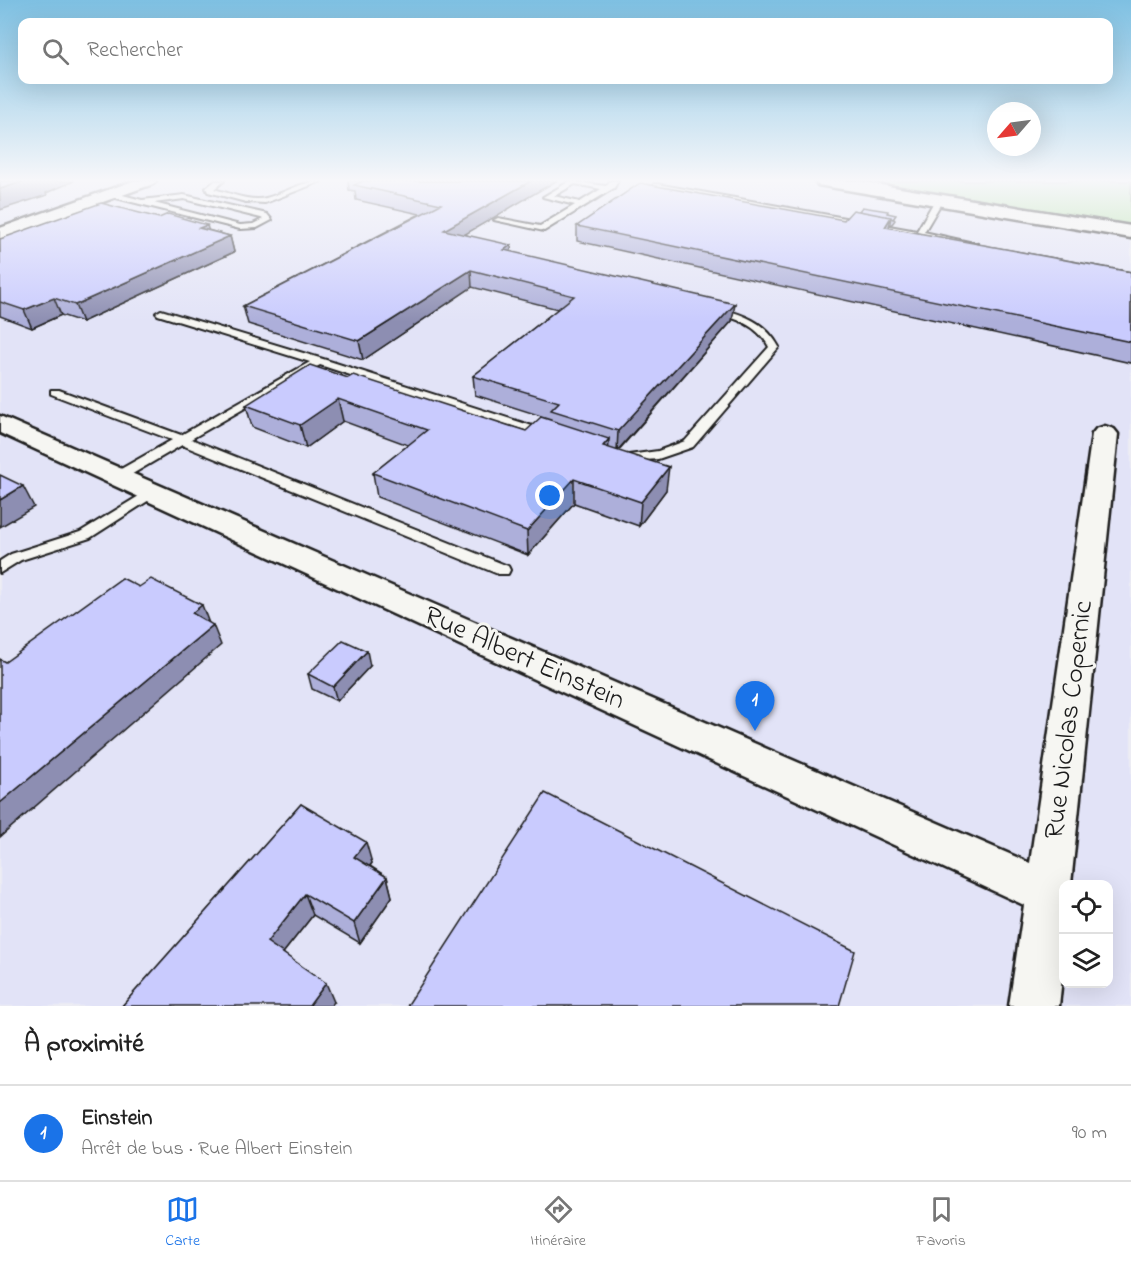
<!DOCTYPE html>
<html lang="fr">
<head>
<meta charset="utf-8">
<style>
  body { margin:0; font-family:"Indie Flower",sans-serif; background:#f2f2f2; color:#222 }
  .controls { position:absolute; right:18px; bottom:18px; display:grid; overflow:hidden; border-radius:12px; box-shadow:0 6px 24px #0002 }
  .controls button { width:54px; height:54px; display:grid; place-items:center; padding:0; border:0; border-bottom:2px solid #e0e0e0; background:#fff; color:#222; font:30px sans-serif }
  .compass { position:absolute; left:987px; top:102px; width:54px; height:54px; border-radius:50%; background:#fff; box-shadow:0 6px 24px #0002; rotate:242deg }
  .you { position:absolute; left:550px; top:496px; width:21px; height:21px; margin:-15px; border:4px solid #fff; border-radius:50%; background:#1a73e8; box-shadow:0 0 0 9px #1a73e833 }
  .badge { display:grid; place-items:center; width:39px; height:39px; border-radius:50%; background:#1a73e8; color:#fff; font-size:20px; font-weight:700 }
  .pin { position:absolute; translate:-50% -50px; filter:drop-shadow(0 2px 3px #0008) }
  .pin::after { content:''; position:absolute; top:32px; width:21px; height:18px; background:inherit; clip-path:polygon(0 0,100% 0,50% 100%) }
  .list { margin:0; padding:0; list-style:none }
  h2 { display:flex; justify-content:space-between; align-items:center; height:78px; margin:0; padding:0 24px; font-size:26px }
  h2 small { font-size:20px; font-weight:400; color:#767676 }
  .list li { display:grid; grid-template-columns:39px 1fr auto; gap:18px; align-items:center; box-sizing:border-box; height:96px; padding:0 24px; border-top:2px solid #e0e0e0 }
  .list b { display:block; font-size:22px; white-space:nowrap }
  .list p { margin:0; font-size:20px; white-space:nowrap; color:#767676 }
  .list em { font-size:20px; font-style:normal; color:#767676 }
  .icon { flex:none; width:33px; height:33px; fill:none; stroke:currentColor; stroke-width:2; stroke-linecap:round; stroke-linejoin:round }
  .map { position:relative; flex:none; width:1131px; height:1006px; overflow:hidden }
  .search { position:absolute; background:#fff; box-shadow:0 6px 24px #0002; left:18px; right:18px; top:18px; height:66px; display:flex; align-items:center; gap:15px; box-sizing:border-box; padding:0 21px; border-radius:12px; color:#767676; font-size:22px }
  .sheet { height:174px; background:#fff }
  nav { display:flex; justify-content:space-around; align-items:center; box-sizing:border-box; height:84px; border-top:2px solid #e0e0e0; background:#fff; font-size:16px; color:#767676 }
  nav a { display:grid; justify-items:center; gap:3px }
  nav .on { color:#1a73e8 }
  .map>svg:first-child { display:block }
  .built { fill:#e2e3f7; fill-rule:evenodd }
  .green { fill:#aee0a1; stroke:#657e5e; stroke-width:1.5 }
  .lines { fill:none; stroke-linecap:round; stroke-linejoin:round }
  .service-casing { stroke:#1c1c1c; stroke-width:4 }
  .minor-casing { stroke:#1c1c1c; stroke-width:5 }
  .tertiary-casing { stroke:#1c1c1c; stroke-width:5 }
  .service { fill:#f6f6f2; fill-rule:evenodd }
  .minor { fill:#f6f6f2; fill-rule:evenodd }
  .tertiary { fill:#f6f6f2; fill-rule:evenodd }
  .wall { fill:#adafda; stroke:#1c1c1c; stroke-width:1.5 }
  .shaded-wall { fill:#8d8eb2; stroke:#1c1c1c; stroke-width:1.5 }
  .building { fill:#c9cbfe; stroke:#1c1c1c; stroke-width:1.5 }
  .labels { text-anchor:middle; dominant-baseline:central; stroke-width:6; stroke-linejoin:round; paint-order:stroke }
  .near-street-label { font-size:28px; fill:#1c1c1c; stroke:#f6f6f2 }
</style>
</head>
<body>
<div class="map">
<svg width="1131" height="1006" viewBox="0 0 1131 1006">
  <rect width="100%" height="100%" fill="#ededf4"/>
  <filter id="ink" filterUnits="userSpaceOnUse"><feTurbulence type="fractalNoise" baseFrequency=".0167" numOctaves="2"/><feDisplacementMap in="SourceGraphic" scale="12" xChannelSelector="R" yChannelSelector="G"/><feConvolveMatrix kernelMatrix="1 2 1 2 8 2 1 2 1" color-interpolation-filters="sRGB"/></filter>
  <g filter="url(#ink)">
    <!-- built -->
    <path class="built" d="M0,181H786L1131,237V1006H0ZM1064,884H1108V984H1064Z"/>
    <!-- green -->
    <path class="green" d="M861,181H1131V225Z"/>
    <g class="lines">
      <defs>
        <path id="service" d="M215,181H224L214,189C230,193 250,202 266,198C285,193 302,181 322,181L265,203L246,202L208,192L206,188Z
          M570,181L606,186L610,181H618L614,188L544,231L494,220L498,218L540,226L575,205L543,197ZM575,184L601,189L580,202L554,196Z
          M657,184L917,231L935,200L939,198L943,200L924,232L978,244L974,247L654,188V184Z
          M111,192L142,200L184,195L267,214L272,220L257,228L240,229L108,196V192ZM184,199L261,218L263,219L253,224L240,225L154,203Z
          M715,307C742,314 765,321 779,347L693,447L658,459L621,462L619,459L621,456L658,451L685,441L769,347C757,324 735,318 712,312L710,310Z
          M161,310L323,359L548,431L550,434L548,437H540L320,365L191,439L508,566L510,570L508,574H498L182,445L122,480H112L111,477L112,474L172,440L51,394V390H59L181,435L310,362L158,315L156,313Z
          M152,488L159,492L157,495L90,538L21,560L0,573V561L11,554L80,532Z"/>
        <path id="minor" d="M133,181H156L153,184L0,239V228Z
          M0,416L1030,863L1092,434L1096,429L1105,426L1114,429L1118,434L1071,884H1064V959L1059,1006H1009L1024,905L0,433Z"/>
        <path id="tertiary" d="M815,181H857L1131,226V238L824,186L818,185Z"/>
      </defs>
      <!-- service casing -->
      <use href="#service" class="service-casing"/>
      <!-- minor casing -->
      <use href="#minor" class="minor-casing"/>
      <!-- tertiary casing -->
      <use href="#tertiary" class="tertiary-casing"/>
      <!-- service -->
      <use href="#service" class="service"/>
      <!-- minor -->
      <use href="#minor" class="minor"/>
      <!-- tertiary -->
      <use href="#tertiary" class="tertiary"/>
    </g>
    <!-- wall -->
    <path class="wall" d="M348,181H556L464,234L511,252L732,321L618,451L666,490L639,526L574,503L528,555L377,497L373,473L408,445L343,421L306,448L252,427L246,405L348,378L526,431L551,420V419L475,395L473,376L558,309L472,287L363,360L248,324L243,306L420,214L356,200L355,191L349,190Z
      M859,211L888,213L895,220L892,224H890L889,228L1131,272V363L577,241V226L844,220Z
      M208,230L230,236L234,252L82,322L61,315L32,328L0,316V239Z
      M370,666L337,701L312,689L308,674Z
      M301,804L372,863L370,866L387,877L392,897L360,943L313,915L283,953L334,1002L122,1006Z"/>
    <!-- shaded-wall -->
    <path class="shaded-wall" d="M25,181H74L46,193L47,195L0,210V189Z
      M531,181H556L445,246L444,230Z
      M891,217L888,233L885,227Z
      M207,225L211,240L199,228Z
      M230,236L234,252L82,322L75,305Z
      M511,245L512,261L504,250Z
      M471,270L472,287L363,360L359,341Z
      M54,298L61,315L32,328L24,310Z
      M735,304L732,321L617,451L618,431Z
      M338,399L343,421L306,448L300,425Z
      M609,439L608,461L603,446Z
      M669,467L666,490L639,526L641,502Z
      M574,479V503L528,555L527,531Z
      M23,486L34,507L0,527V500Z
      M202,605L210,626L192,613Z
      M213,625L221,645L0,837V803Z
      M367,651L370,666L337,701L333,687Z
      M366,842L372,863L360,878L354,857Z
      M387,877L392,897L360,943L354,923Z
      M305,894L313,915L276,962L267,942Z
      M326,983L334,1002L331,1006H309Z"/>
    <!-- building -->
    <path class="building" d="M0,181H25L0,189Z
      M363,181H531L444,230L511,245L504,250L735,304L618,431L551,410L559,402L473,376L574,296L471,270L359,341L243,306L441,204L354,185Z
      M640,183L844,220L853,210L891,217L885,227L1131,272V342L577,226Z
      M101,203L159,218L168,214L207,225L199,228L230,236L75,305L54,298L24,310L0,302V239Z
      M862,207L888,211L887,213L896,215L893,219L891,218V217L859,211Z
      M310,365L348,378L353,375L526,431L541,417L609,439L603,446L669,467L641,502L574,479L527,531L373,473L427,430L338,399L300,425L246,405Z
      M0,475L23,486L0,500Z
      M122,578L139,587L151,579L202,605L192,613L213,625L0,803V659L5,662Z
      M343,640L367,651L333,687L308,674Z
      M545,793L855,951L839,1006H407Z
      M301,804L366,842L354,857L387,877L354,923L305,894L267,942L326,983L309,1006H122Z"/>
  </g>
  <!-- sky -->
  <linearGradient id="sky" x2="0" y2="1"><stop stop-color="#7ec0e2"/><stop offset="0.56" stop-color="#f7f7fa"/><stop offset="1" stop-color="#f7f7fa" stop-opacity="0"/></linearGradient>
  <rect width="1131" height="322" fill="url(#sky)"/>
  <g class="labels">
    <!-- near-street labels -->
    <g class="near-street-label">
      <text transform="translate(524 659) rotate(24)">Rue Albert Einstein</text>
      <text transform="translate(1070 720) rotate(-83)">Rue Nicolas Copernic</text>
    </g>
  </g>
</svg>
<div class="controls">
<button><svg class="icon" aria-label="locate" viewBox="0 0 24 24"><circle cx="12" cy="12" r="6"/><path d="M12 2v4M12 18v4M2 12h4M18 12h4"/></svg></button>
<button><svg class="icon" aria-label="layers" viewBox="0 0 24 24"><path d="M12 4l9 5-9 5-9-5zM3 14l9 5 9-5"/></svg></button>
</div>
<svg class="compass" viewBox="-18 -18 36 36"><path d="M0-13l5 13h-10z" fill="#e53935"/><path d="M0 13l5-13h-10z" fill="#767676"/></svg>
<div class="you"></div>
<div class="pin badge" style="left:755px;top:731px">1</div>
<div class="search"><svg class="icon" aria-label="search" viewBox="0 0 24 24"><circle cx="10" cy="10" r="6"/><path d="M15 15l6 6"/></svg>Rechercher</div>
</div>
<section class="sheet">
<h2>À proximité<small></small></h2>
<ul class="list">
<li><span class="badge">1</span><div><b>Einstein</b><p>Arrêt de bus · Rue Albert Einstein</p></div><em>90 m</em></li>
</ul>
</section>
<nav>
<a class="on"><svg class="icon" aria-label="map" viewBox="0 0 24 24"><path d="M3 6l6-2 6 2 6-2v14l-6 2-6-2-6 2zM9 4v14M15 6v14"/></svg>Carte</a>
<a><svg class="icon" aria-label="directions" viewBox="0 0 24 24"><path d="M12 3l9 9-9 9-9-9zM9 14v-3h6M13 9l2 2-2 2"/></svg>Itinéraire</a>
<a><svg class="icon" aria-label="saved" viewBox="0 0 24 24"><path d="M7 4h10v16l-5-4-5 4z"/></svg>Favoris</a>
</nav>
</body>
</html>
